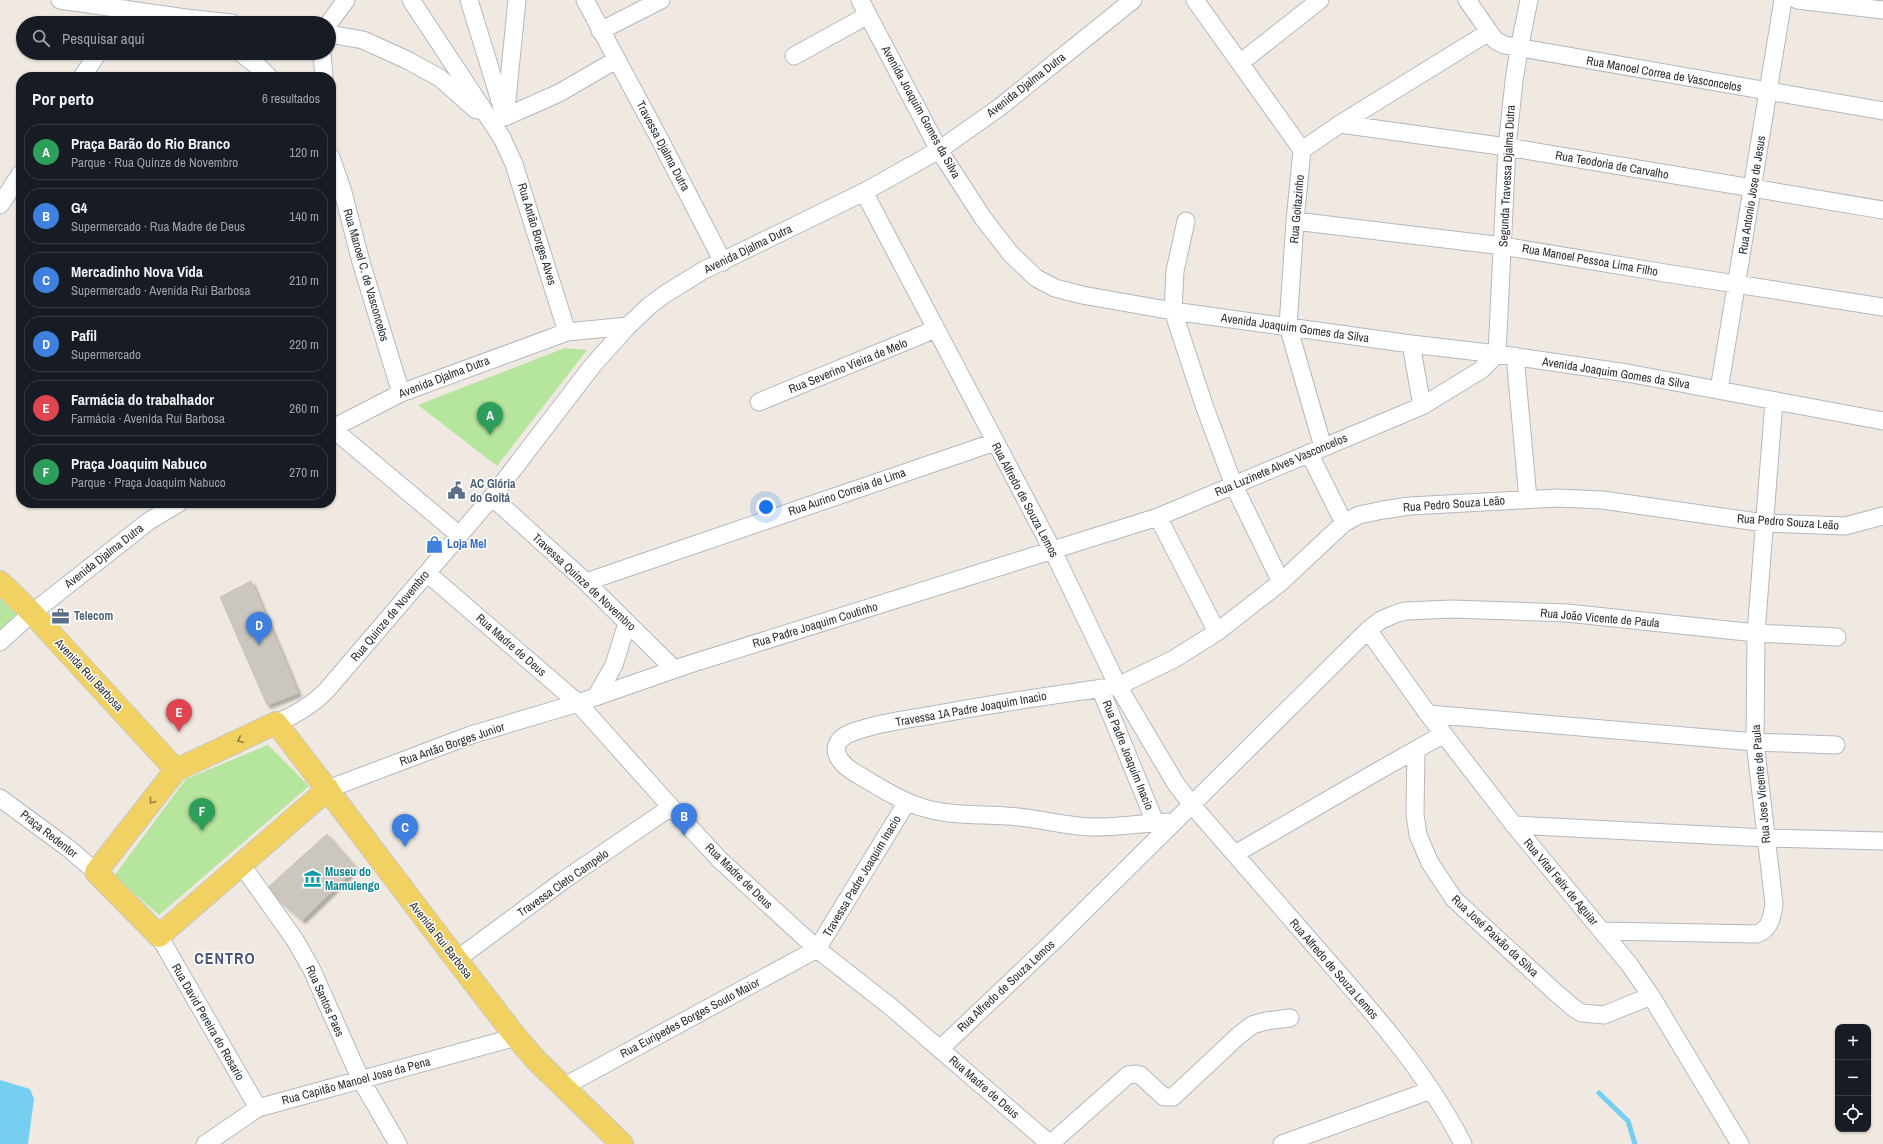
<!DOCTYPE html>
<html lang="pt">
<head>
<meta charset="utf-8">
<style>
  body { margin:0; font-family:"Archivo Narrow",sans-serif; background:#242831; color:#f1f3f6 }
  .controls { position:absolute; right:12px; bottom:12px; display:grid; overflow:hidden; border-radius:8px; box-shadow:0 1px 3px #0004 }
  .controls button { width:36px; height:36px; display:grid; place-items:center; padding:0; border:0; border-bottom:1px solid #363941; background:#171b24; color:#f1f3f6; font:20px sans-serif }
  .you { position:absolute; left:766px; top:507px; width:14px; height:14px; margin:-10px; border:3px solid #fff; border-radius:50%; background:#1a73e8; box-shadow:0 0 0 6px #1a73e833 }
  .badge { display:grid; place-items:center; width:26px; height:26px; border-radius:50%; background:#2563eb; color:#fff; font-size:13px; font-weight:700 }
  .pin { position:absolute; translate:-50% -33px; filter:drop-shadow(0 1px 2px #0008) }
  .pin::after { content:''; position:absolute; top:21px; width:14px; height:12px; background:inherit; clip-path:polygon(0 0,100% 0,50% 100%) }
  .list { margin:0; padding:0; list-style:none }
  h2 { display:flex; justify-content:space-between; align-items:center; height:52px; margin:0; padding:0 16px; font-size:17px }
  h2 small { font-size:13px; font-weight:400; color:#9ea1a6 }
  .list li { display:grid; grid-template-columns:26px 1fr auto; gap:12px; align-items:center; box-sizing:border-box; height:56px; margin:0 8px 8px; padding:0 8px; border:1px solid #363941; border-radius:16px }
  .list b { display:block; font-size:15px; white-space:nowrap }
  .list p { margin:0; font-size:13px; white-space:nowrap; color:#9ea1a6 }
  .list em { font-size:13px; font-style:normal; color:#9ea1a6 }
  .icon { flex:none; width:22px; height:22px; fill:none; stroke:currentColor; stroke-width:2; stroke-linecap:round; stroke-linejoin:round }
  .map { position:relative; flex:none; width:1883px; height:1144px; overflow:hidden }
  .search { position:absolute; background:#171b24; box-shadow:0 1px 3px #0004; left:16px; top:16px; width:320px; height:44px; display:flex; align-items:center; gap:10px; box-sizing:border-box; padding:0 14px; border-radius:22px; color:#9ea1a6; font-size:15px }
  .panel { position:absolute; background:#171b24; box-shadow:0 1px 3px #0004; left:16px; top:72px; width:320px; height:436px; border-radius:16px }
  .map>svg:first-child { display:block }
  .green { fill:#b6e59e }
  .water { fill:#75cff0 }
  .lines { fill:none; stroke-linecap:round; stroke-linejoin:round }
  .stream { stroke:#75cff0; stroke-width:5 }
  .building { fill:#cbc7bf; stroke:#cbc5ba; filter:url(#shadow) }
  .minor-casing { stroke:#b4b7c1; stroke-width:19 }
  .major-casing { stroke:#c9c9c9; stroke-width:24 }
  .minor { stroke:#fff; stroke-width:17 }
  .major { stroke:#f2d163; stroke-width:22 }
  .oneway { stroke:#908048 }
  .labels { text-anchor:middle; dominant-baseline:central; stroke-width:3; stroke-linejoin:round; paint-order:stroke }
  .street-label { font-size:12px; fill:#2e2e2e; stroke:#fff }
  .service-label { font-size:12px; font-weight:bold; fill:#4e5e75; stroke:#fff; text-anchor:start }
  .shop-label { font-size:12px; font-weight:bold; fill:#366cbe; stroke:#fff; text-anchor:start }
  .culture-label { font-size:12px; font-weight:bold; fill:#0d838f; stroke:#fff; text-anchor:start }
  .district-label { font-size:16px; font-weight:bold; letter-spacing:1px; fill:#4d5680; stroke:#fff }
</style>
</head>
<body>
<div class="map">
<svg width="1883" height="1144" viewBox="0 0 1883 1144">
  <defs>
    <filter id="shadow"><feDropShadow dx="3.5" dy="3.5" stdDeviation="1" flood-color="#0004"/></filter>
  </defs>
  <rect width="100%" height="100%" fill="#efe9e1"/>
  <!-- green -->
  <path class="green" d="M565,348L587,350L497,466L418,405Z
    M0,594L19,617L0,633Z
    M268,745L309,786L159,915L114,876L186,779Z"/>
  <!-- water -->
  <path class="water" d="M0,1080L30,1089L34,1099L28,1144H0Z"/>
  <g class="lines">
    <!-- stream -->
    <path class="stream" d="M1599,1093L1628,1121L1635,1144"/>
  </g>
  <!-- building -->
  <path class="building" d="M251,581L298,693L267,705L220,597Z
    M327,834L356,868L302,920L266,889Z"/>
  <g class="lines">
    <defs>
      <path id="minor" d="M60,0L186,18L194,23
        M411,0L502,138L514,164L567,332
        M469,0L505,117L559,93L616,60
        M585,0L660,140L723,262
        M860,0L939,150L983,218L1010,253L1036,278L1055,288L1082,295L1173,311L1411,344L1497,354L1627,373L1883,421
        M1195,0L1302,150L1295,221L1288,326L1323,447
        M1467,0L1495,40L1504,45L1883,111
        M1797,0L1883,10
        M186,18L232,23
        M117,23L126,9
        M329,23L346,0
        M600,31L661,0
        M329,34L363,40L407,60L440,78L476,110
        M241,53L260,68L269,77
        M322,53L324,77
        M794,56L868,15
        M1240,63L1320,0
        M82,77L98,53
        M506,110L517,0
        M1340,124L1507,147L1883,210
        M1302,150L1340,124L1489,32
        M331,157L343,192L361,262L401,393
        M864,192L1053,551L1118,686L1176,784L1192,805C1237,856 1282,908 1327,960C1377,1017 1428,1075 1463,1144
        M0,205L21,173
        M1186,221L1175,271L1173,311L1204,405L1234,486L1281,582
        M1295,221L1503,246L1665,273L1883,307
        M1411,344L1422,406
        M1497,354L1507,147L1514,81L1519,49L1529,0
        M1515,356L1528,499
        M1719,390L1783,0
        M759,402L936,329
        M331,429L401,393L567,332L628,326
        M333,429L458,534
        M1309,453L1344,523
        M492,497L586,582L674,669
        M1158,517L1217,632
        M427,573L578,703L671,807L720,860L817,949L891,1007L1050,1144
        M586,582L995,442
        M1368,630L1428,714L1514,825L1629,964L1651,996L1740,1144
        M0,642L32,613L149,521L179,503
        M1100,688L1155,822
        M597,695L614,665L627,623
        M1428,714L1755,742L1836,745
        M276,723C296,715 311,706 326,691L492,497L593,365L628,326L649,306L665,294L704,270L864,192L939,150L1000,107L1133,0
        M1416,750L1415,814L1418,835L1430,863L1454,899L1555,992L1575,1009L1582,1013L1604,1015L1651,996
        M328,789L471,735L578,703L687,665L1158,517L1422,406L1481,370L1497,354
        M0,798L68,848L96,872
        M1173,822C1145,822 1118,828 1091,827C1062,826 1034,817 1006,816C978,814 948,816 921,807C898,800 878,786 857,774C846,768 830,755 839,741C844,735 852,732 859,730C882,722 908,719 933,715C994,703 1056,695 1118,686L1174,659L1217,632L1281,582L1344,523L1359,515L1383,510L1409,506L1558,498L1602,500L1765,523L1845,526L1883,516
        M1514,825L1765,838L1883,841
        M1235,854L1378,771L1444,734
        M241,864L295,940L311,968L361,1080L398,1144
        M1602,931L1757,934C1770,929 1772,918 1774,904L1755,742L1756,633L1774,401
        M159,936L258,1108
        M456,960L564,880L671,807
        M940,1049L1060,935L1368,630L1381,620L1395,614L1405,611L1452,609L1567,613L1756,633L1837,637
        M563,1087L817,949L907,802
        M205,1144L258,1108L516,1037
        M1050,1144L1128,1075L1136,1074L1140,1075L1164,1097H1173L1237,1037L1252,1025L1266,1021L1290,1018
        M1282,1144L1431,1090"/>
      <path id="major" d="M0,582L32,613L176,770
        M328,789L159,936L96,872L176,770L276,723C357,827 435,933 516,1037L536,1060L622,1144"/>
    </defs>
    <!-- minor casing -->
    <use href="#minor" class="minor-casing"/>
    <!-- major casing -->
    <use href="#major" class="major-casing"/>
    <!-- minor -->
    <use href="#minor" class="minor"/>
    <!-- major -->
    <use href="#major" class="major"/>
  </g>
  <!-- one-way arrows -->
  <defs><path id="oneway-chevron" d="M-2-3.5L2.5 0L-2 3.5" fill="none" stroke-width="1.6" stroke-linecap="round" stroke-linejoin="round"/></defs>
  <g class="oneway">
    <use href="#oneway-chevron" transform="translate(240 740) rotate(155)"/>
    <use href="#oneway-chevron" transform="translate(152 801) rotate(128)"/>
  </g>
  <!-- icons -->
  <defs>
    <symbol id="civic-bare" viewBox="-9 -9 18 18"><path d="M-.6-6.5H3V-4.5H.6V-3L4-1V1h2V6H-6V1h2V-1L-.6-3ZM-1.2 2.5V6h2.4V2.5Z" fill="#5c6f8a" stroke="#fff" stroke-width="2.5" paint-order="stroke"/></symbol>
    <symbol id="shop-bare" viewBox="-9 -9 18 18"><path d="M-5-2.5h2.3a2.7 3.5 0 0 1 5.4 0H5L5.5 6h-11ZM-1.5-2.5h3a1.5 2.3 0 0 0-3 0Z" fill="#3f7fe0" stroke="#fff" stroke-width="2.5" paint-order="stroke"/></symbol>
    <symbol id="office-bare" viewBox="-9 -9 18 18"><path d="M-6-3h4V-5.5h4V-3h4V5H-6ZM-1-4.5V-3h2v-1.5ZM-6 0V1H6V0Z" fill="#5c6f8a" stroke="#fff" stroke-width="2.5" paint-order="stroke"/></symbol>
    <symbol id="museum-bare" viewBox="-9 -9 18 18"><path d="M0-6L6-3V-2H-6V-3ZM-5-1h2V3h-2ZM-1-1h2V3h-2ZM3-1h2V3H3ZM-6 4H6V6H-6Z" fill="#0f9aa8" stroke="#fff" stroke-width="2.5" paint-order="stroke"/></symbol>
  </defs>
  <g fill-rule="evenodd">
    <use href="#civic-bare" x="444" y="478" width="25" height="25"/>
    <use href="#shop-bare" x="422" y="532" width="25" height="25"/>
    <use href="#office-bare" x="48" y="604" width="25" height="25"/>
    <use href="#museum-bare" x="300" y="866" width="25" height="25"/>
  </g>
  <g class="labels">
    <!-- street labels -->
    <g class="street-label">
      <text transform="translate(1664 74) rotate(10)">Rua Manoel Correa de Vasconcelos</text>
      <text transform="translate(1026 85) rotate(-38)">Avenida Djalma Dutra</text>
      <text transform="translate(921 112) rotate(61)">Avenida Joaquim Gomes da Silva</text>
      <text transform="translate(663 146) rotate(62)">Travessa Djalma Dutra</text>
      <text transform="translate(1612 165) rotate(10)">Rua Teodoria de Carvalho</text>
      <text transform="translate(1507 176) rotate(-87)">Segunda Travessa Djalma Dutra</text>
      <text transform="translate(1752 195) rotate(-81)">Rua Antonio Jose de Jesus</text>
      <text transform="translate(1297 209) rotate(-85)">Rua Goitazinho</text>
      <text transform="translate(537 234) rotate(73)">Rua Antão Borges Alves</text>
      <text transform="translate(748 249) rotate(-26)">Avenida Djalma Dutra</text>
      <text transform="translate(1590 260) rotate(10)">Rua Manoel Pessoa Lima Filho</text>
      <text transform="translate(366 275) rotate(74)">Rua Manoel C. de Vasconcelos</text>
      <text transform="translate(1295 328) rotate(8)">Avenida Joaquim Gomes da Silva</text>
      <text transform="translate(848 366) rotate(-22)">Rua Severino Vieira de Melo</text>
      <text transform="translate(1616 373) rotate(9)">Avenida Joaquim Gomes da Silva</text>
      <text transform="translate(444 377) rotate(-21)">Avenida Djalma Dutra</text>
      <text transform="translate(1281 465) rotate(-23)">Rua Luzinete Alves Vasconcelos</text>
      <text transform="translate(847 492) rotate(-19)">Rua Aurino Correia de Lima</text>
      <text transform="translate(1025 500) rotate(62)">Rua Alfredo de Souza Lemos</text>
      <text transform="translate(1454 504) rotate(-4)">Rua Pedro Souza Leão</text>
      <text transform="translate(1788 522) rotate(4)">Rua Pedro Souza Leão</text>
      <text transform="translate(104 556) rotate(-38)">Avenida Djalma Dutra</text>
      <text transform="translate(584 582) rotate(43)">Travessa Quinze de Novembro</text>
      <text transform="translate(390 616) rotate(-50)">Rua Quinze de Novembro</text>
      <text transform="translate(1600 618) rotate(5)">Rua João Vicente de Paula</text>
      <text transform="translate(815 625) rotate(-17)">Rua Padre Joaquim Coutinho</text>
      <text transform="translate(511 645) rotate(41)">Rua Madre de Deus</text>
      <text transform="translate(89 675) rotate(47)">Avenida Rui Barbosa</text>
      <text transform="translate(971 709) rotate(-10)">Travessa 1A Padre Joaquim Inacio</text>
      <text transform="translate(452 744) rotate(-19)">Rua Antão Borges Junior</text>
      <text transform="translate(1128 755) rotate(68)">Rua Padre Joaquim Inacio</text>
      <text transform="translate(1761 784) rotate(-95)">Rua Jose Vicente de Paula</text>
      <text transform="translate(49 834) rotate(38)">Praça Redentor</text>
      <text transform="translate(739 876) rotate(44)">Rua Madre de Deus</text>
      <text transform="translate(862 876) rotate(-59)">Travessa Padre Joaquim Inacio</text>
      <text transform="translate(1561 882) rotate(50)">Rua Vital Felix de Aguiar</text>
      <text transform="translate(563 883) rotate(-35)">Travessa Cleto Campelo</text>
      <text transform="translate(1495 936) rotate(43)">Rua José Paixão da Silva</text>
      <text transform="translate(441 940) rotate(52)">Avenida Rui Barbosa</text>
      <text transform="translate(1334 969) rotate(49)">Rua Alfredo de Souza Lemos</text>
      <text transform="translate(1006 986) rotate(-43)">Rua Alfredo de Souza Lemos</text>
      <text transform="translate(325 1001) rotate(66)">Rua Santos Paes</text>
      <text transform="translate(690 1018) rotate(-28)">Rua Euripedes Borges Souto Maior</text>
      <text transform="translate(208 1022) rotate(60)">Rua David Pereira do Rosario</text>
      <text transform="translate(356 1081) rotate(-15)">Rua Capitão Manoel Jose da Pena</text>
      <text transform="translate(984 1087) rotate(41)">Rua Madre de Deus</text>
    </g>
    <!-- service labels -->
    <g class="service-label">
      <text x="470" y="484">AC Glória<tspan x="470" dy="14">do Goitá</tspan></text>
      <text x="74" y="616">Telecom</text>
    </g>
    <!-- shop labels -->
    <g class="shop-label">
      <text x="447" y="544">Loja Mel</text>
    </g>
    <!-- culture labels -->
    <g class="culture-label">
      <text x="325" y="872">Museu do<tspan x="325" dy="14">Mamulengo</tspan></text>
    </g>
    <!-- district labels -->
    <g class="district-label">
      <text x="225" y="958">CENTRO</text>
    </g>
  </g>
</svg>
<div class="controls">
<button>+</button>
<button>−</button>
<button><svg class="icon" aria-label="locate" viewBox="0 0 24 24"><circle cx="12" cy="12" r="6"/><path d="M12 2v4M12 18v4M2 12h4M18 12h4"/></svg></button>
</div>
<div class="you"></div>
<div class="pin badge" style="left:490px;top:435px;background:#2e9e5b">A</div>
<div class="pin badge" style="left:684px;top:836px;background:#3f7fe0">B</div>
<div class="pin badge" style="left:405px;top:847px;background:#3f7fe0">C</div>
<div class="pin badge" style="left:259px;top:645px;background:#3f7fe0">D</div>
<div class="pin badge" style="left:179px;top:732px;background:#e0444e">E</div>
<div class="pin badge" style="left:202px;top:831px;background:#2e9e5b">F</div>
<div class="search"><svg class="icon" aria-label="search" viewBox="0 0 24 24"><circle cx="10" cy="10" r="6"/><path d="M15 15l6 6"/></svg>Pesquisar aqui</div>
<section class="panel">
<h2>Por perto<small>6 resultados</small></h2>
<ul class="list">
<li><span class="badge" style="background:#2e9e5b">A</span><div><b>Praça Barão do Rio Branco</b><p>Parque · Rua Quinze de Novembro</p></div><em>120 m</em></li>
<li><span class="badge" style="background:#3f7fe0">B</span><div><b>G4</b><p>Supermercado · Rua Madre de Deus</p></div><em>140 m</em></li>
<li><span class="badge" style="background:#3f7fe0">C</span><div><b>Mercadinho Nova Vida</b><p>Supermercado · Avenida Rui Barbosa</p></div><em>210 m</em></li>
<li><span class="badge" style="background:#3f7fe0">D</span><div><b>Pafil</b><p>Supermercado</p></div><em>220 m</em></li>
<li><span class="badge" style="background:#e0444e">E</span><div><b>Farmácia do trabalhador</b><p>Farmácia · Avenida Rui Barbosa</p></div><em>260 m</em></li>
<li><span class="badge" style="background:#2e9e5b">F</span><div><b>Praça Joaquim Nabuco</b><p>Parque · Praça Joaquim Nabuco</p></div><em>270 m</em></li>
</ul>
</section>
</div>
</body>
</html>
